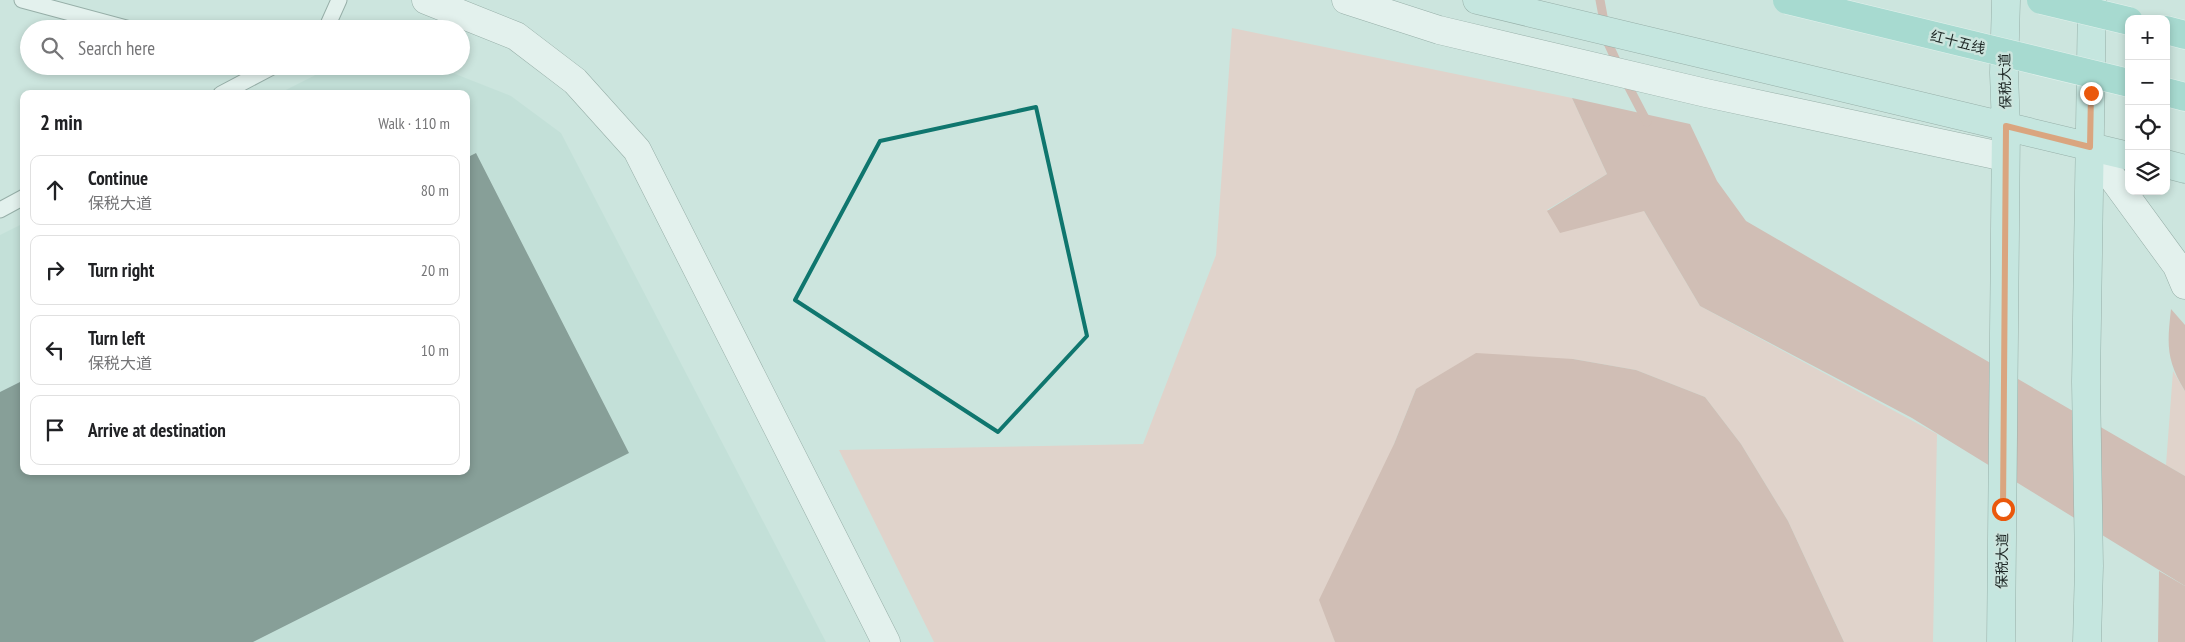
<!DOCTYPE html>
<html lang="en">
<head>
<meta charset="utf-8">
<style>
  body { margin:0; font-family:"PT Sans Narrow","Noto Sans SC",sans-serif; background:#f6f6f6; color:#202124 }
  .controls { position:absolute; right:15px; top:15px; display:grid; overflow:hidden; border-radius:10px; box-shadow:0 2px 8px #0003 }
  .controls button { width:45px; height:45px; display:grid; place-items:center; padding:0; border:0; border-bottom:1px solid #e0e0e0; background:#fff; color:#202124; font:25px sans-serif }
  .stop { position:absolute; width:15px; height:15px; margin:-11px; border:4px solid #ea580c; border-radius:50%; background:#fff }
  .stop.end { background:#ea580c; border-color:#fff; box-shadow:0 1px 5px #0008 }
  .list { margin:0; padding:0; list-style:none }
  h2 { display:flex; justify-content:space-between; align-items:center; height:65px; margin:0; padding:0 20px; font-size:21px }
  h2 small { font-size:16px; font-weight:400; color:#757577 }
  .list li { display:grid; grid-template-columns:32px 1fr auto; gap:15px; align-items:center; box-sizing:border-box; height:70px; margin:0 10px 10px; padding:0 10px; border:1px solid #e0e0e0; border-radius:10px }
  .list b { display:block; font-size:19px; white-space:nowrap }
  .list p { margin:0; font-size:16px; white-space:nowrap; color:#757577 }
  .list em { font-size:16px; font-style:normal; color:#757577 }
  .icon { flex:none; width:28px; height:28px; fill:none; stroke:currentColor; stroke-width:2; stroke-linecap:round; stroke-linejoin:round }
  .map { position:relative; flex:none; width:2185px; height:642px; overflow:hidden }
  .search { position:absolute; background:#fff; box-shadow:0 2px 8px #0003; left:20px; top:20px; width:450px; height:55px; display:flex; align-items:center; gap:12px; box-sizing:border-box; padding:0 18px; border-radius:28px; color:#757577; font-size:19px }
  .panel { position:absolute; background:#fff; box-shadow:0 2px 8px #0003; left:20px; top:90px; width:450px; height:385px; border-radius:10px }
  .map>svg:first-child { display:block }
  .built { fill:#b9dad1 }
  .green { fill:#f8bdb3 }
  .forest { fill:#d58e83 }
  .water { fill:#d48e83 }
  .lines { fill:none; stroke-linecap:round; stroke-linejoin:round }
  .stream { stroke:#d48e83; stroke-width:9 }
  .building { fill:#344944 }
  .service-casing { stroke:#576d67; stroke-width:17 }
  .minor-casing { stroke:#576d67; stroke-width:29 }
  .secondary-casing { stroke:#576d67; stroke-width:29 }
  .primary-casing { stroke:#fff; stroke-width:29 }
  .service { stroke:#fff; stroke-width:15 }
  .minor { stroke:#fff; stroke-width:28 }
  .secondary { stroke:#bce6df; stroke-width:28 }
  .primary { stroke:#7acdbf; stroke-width:28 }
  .primary-bridge-casing { stroke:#fff; stroke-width:29; stroke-linecap:butt }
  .primary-bridge { stroke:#7acdbf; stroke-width:28 }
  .route { stroke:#ea580c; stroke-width:6 }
  .marked { fill:none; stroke:#0f766e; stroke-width:4; stroke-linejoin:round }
  .labels { text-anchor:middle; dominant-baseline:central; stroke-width:5; stroke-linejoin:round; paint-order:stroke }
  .street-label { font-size:14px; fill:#1c2523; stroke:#cce5de }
</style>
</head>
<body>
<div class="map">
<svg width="2185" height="642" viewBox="0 0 2185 642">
  <rect width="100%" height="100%" fill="#cce5de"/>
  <!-- built -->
  <path class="built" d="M333,66H435L511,96L561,133L826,642H0V235L24,223V471H466V94H278Z"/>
  <!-- green -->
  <path class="green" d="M1232,28L1572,98L1607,174L1547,210L1644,211L1700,306L1937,434L1933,642H1844L1788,521L1741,444L1705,397L1636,370L1573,359L1416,389L1394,444L1333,633L1335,642H934L839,450L1143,444L1216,255Z
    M2173,371L2185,391V476L2166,465Z"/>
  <!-- forest -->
  <path class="forest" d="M2171,309L2185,325V391C2166,360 2167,345 2171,309Z
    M2159,571L2185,586V642H2158Z"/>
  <!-- water -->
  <path class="water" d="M1572,98L1690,124L1717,181L1746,221L2185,476V586L1912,418L1700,306L1644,211L1560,233L1547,211L1607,174Z
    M1476,353L1573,359L1636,370L1705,397L1741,444L1788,521L1844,642H1335L1319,600L1394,444L1416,389Z"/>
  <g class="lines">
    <!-- stream -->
    <path class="stream" d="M1600,0L1608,43L1619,67
      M1624,78L1647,122"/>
  </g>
  <!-- building -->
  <path class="building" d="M476,153L629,453L253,642H0V392L24,380V471H466V158Z"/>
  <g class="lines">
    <defs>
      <path id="service" d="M22,0L130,29
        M326,29L339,0
        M221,94L272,67L270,66
        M0,210L24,197"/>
      <path id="minor" d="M426,0L516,36L575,81L637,150L886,642
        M1346,0L1439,30L1706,93L2005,157
        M2090,147L2177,266L2185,285"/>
      <path id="secondary" d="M1477,0L2129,156
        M2166,164L2185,169
        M2001,642L2006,127L2004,73L2006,0
        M2087,642L2089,566L2086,382L2092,0"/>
      <path id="primary" d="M2166,30L2185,35
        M2166,92L2185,97"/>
    </defs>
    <!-- service casing -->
    <use href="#service" class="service-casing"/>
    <!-- minor casing -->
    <use href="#minor" class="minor-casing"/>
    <!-- secondary casing -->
    <use href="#secondary" class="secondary-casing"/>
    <!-- primary casing -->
    <use href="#primary" class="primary-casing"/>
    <!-- service -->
    <use href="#service" class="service"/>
    <!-- minor -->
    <use href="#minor" class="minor"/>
    <!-- secondary -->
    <use href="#secondary" class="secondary"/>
    <!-- primary -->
    <use href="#primary" class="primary"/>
    <defs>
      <path id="primary-bridge" d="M1787,0L2129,83
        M2041,0L2129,21"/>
    </defs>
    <!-- primary-bridge casing -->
    <use href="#primary-bridge" class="primary-bridge-casing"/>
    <!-- primary-bridge -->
    <use href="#primary-bridge" class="primary-bridge"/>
  </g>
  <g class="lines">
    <!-- route -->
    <path class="route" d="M2003,509L2006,126L2090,147L2091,93"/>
  </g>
  <!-- marked area -->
  <path d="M0 0H2185V642H0ZM1036,107L1087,336L998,432L795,300L880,141Z" fill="#cce5de" fill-opacity=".55" fill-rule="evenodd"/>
  <path class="marked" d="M1036,107L1087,336L998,432L795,300L880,141Z"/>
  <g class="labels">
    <!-- street labels -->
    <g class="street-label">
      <text transform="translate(1958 42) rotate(14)">红十五线</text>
      <text transform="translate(2005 81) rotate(-91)">保税大道</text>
      <text transform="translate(2002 561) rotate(-89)">保税大道</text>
    </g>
  </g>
</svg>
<div class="controls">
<button>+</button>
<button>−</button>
<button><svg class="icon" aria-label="locate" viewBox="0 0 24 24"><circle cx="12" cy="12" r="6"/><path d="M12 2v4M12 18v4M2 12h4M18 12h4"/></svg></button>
<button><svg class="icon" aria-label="layers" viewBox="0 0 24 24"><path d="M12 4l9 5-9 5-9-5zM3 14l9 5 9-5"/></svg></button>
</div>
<div class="stop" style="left:2003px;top:509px"></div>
<div class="stop end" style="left:2091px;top:93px"></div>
<div class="search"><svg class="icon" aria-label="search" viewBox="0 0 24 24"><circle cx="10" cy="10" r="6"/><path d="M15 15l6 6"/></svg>Search here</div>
<section class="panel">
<h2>2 min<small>Walk · 110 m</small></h2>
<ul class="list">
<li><svg class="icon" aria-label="ahead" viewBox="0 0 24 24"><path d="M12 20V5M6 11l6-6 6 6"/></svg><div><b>Continue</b><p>保税大道</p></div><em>80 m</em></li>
<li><svg class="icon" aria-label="right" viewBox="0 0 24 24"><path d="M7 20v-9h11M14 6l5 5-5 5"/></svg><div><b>Turn right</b></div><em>20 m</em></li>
<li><svg class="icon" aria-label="left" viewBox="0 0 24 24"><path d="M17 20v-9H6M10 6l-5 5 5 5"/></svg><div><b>Turn left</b><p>保税大道</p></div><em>10 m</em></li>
<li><svg class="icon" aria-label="arrive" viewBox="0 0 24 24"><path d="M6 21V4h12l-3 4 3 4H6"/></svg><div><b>Arrive at destination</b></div></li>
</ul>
</section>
</div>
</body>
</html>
